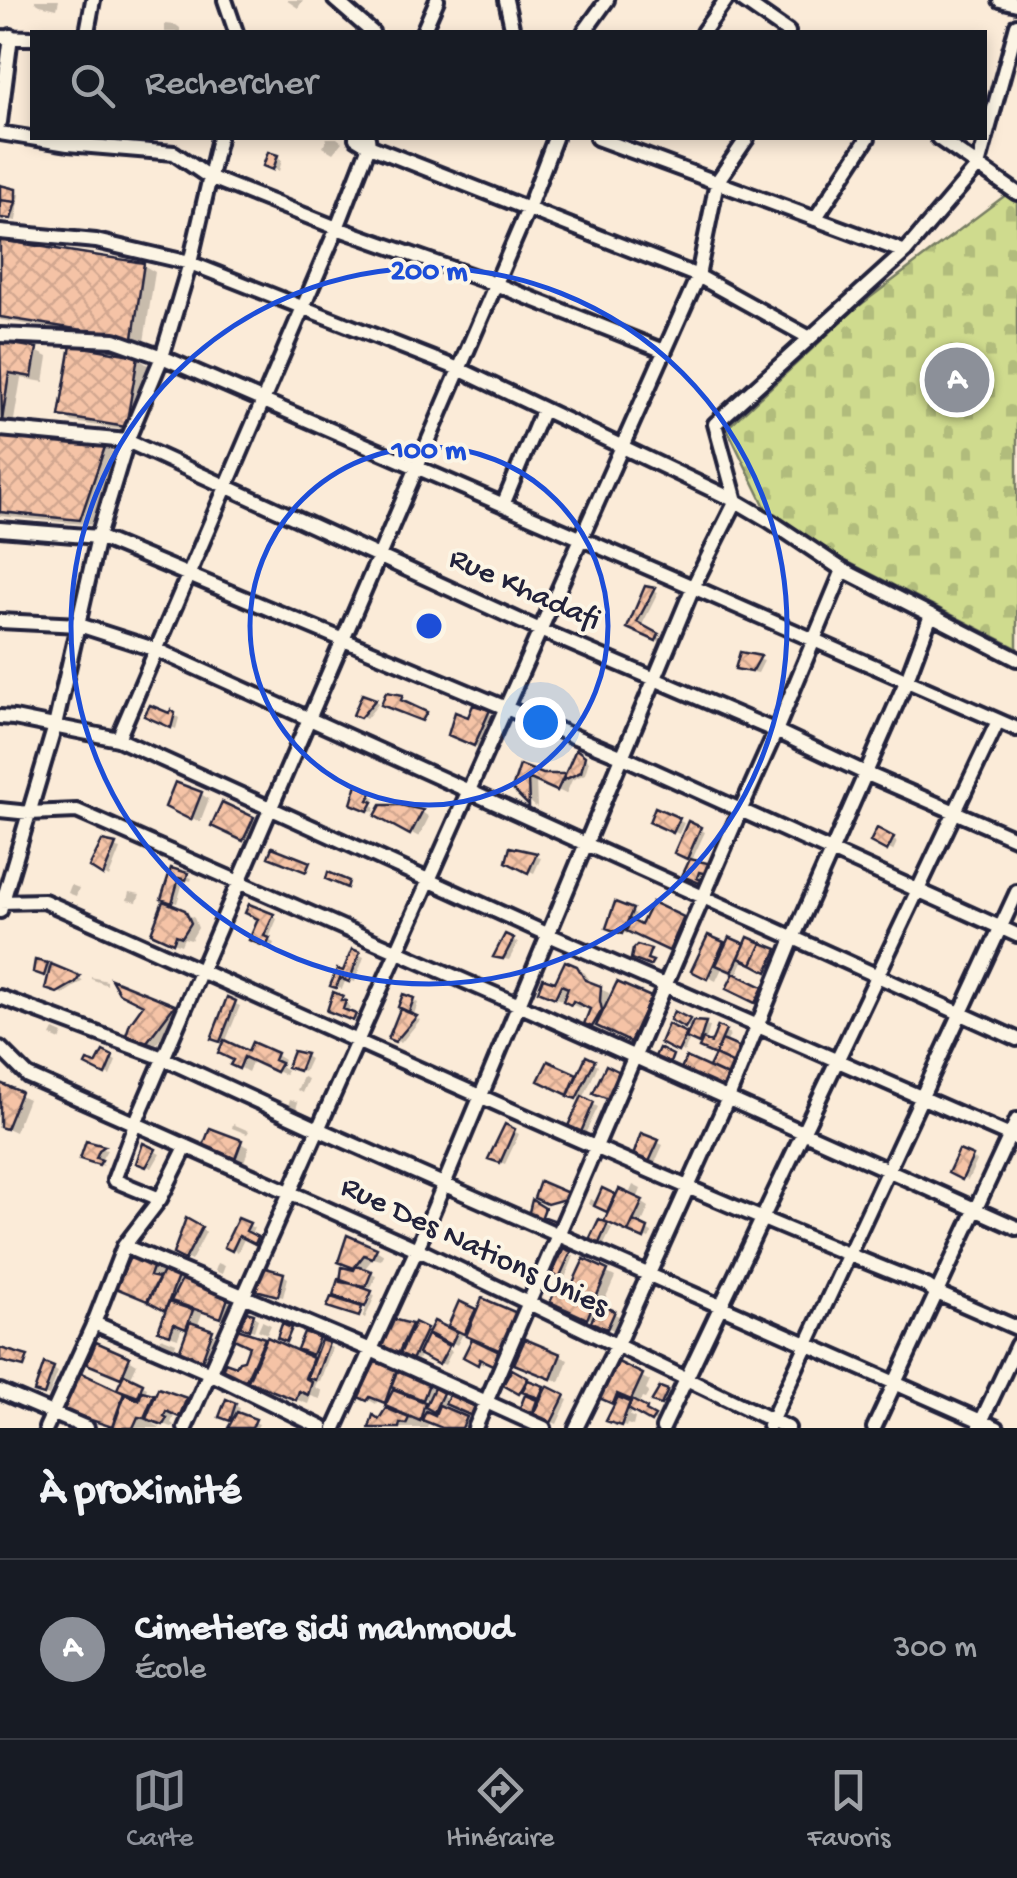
<!DOCTYPE html>
<html lang="fr">
<head>
<meta charset="utf-8">
<style>
  body { margin:0; font-family:"Gochi Hand",sans-serif; background:#20242c; color:#f1f3f6 }
  .you { position:absolute; left:540px; top:722px; width:35px; height:35px; margin:-25px; border:8px solid #fff; border-radius:50%; background:#1a73e8; box-shadow:0 0 0 15px #1a73e833 }
  .badge { display:grid; place-items:center; width:65px; height:65px; border-radius:50%; background:#8c9099; color:#fff; font-size:32px; font-weight:700 }
  .pin { position:absolute; translate:-50% -50%; border:5px solid #fff; box-shadow:0 2px 10px #0006 }
  .list { margin:0; padding:0; list-style:none }
  h2 { display:flex; justify-content:space-between; align-items:center; height:130px; margin:0; padding:0 40px; font-size:42px }
  h2 small { font-size:32px; font-weight:400; color:#9ea1a6 }
  .list li { display:grid; grid-template-columns:65px 1fr auto; gap:30px; align-items:center; box-sizing:border-box; height:180px; padding:0 40px; border-top:2px solid #363941 }
  .list b { display:block; font-size:38px; white-space:nowrap }
  .list p { margin:0; font-size:32px; white-space:nowrap; color:#9ea1a6 }
  .list em { font-size:32px; font-style:normal; color:#9ea1a6 }
  .icon { flex:none; width:55px; height:55px; fill:none; stroke:currentColor; stroke-width:2; stroke-linecap:round; stroke-linejoin:round }
  .map { position:relative; flex:none; width:1017px; height:1428px; overflow:hidden }
  .search { position:absolute; background:#171b24; box-shadow:0 5px 15px #0003; left:30px; right:30px; top:30px; height:110px; display:flex; align-items:center; gap:25px; box-sizing:border-box; padding:0 35px; border-radius:0px; color:#9ea1a6; font-size:38px }
  .sheet { height:310px; background:#171b24 }
  nav { display:flex; justify-content:space-around; align-items:center; box-sizing:border-box; height:140px; border-top:2px solid #363941; background:#171b24; font-size:28px; color:#9ea1a6 }
  nav a { display:grid; justify-items:center; gap:5px }
  nav .on { color:#8c9099 }
  .map>svg:first-child { display:block }
  .cemetery { fill:url(#cemetery-stones); stroke:#787e64; stroke-width:2.5 }
  .shadow { fill:#0003; fill-rule:evenodd }
  .building { fill:url(#building-cross-hatch); stroke:#22223b; stroke-width:2.5 }
  .lines { fill:none; stroke-linecap:round; stroke-linejoin:round }
  .minor-casing { stroke:#22223b; stroke-width:20 }
  .minor { stroke:#fcf5e5; stroke-width:12 }
  .ring { fill:none; stroke:#1d4ed8; stroke-width:5 }
  .labels { text-anchor:middle; dominant-baseline:central; stroke-width:8; stroke-linejoin:round; paint-order:stroke }
  .street-label { font-size:32px; fill:#22223b; stroke:#fcf5e5 }
  .centre { fill:#1d4ed8; stroke:#fcf5e5; stroke-width:5 }
  .ring-label { font-size:30px; text-anchor:middle; font-weight:bold; fill:#1d4ed8; stroke:#fcf5e5; stroke-width:8; stroke-linejoin:round; paint-order:stroke }
</style>
</head>
<body>
<div class="map">
<svg width="1017" height="1428" viewBox="0 0 1017 1428">
  <defs>
    <pattern id="cemetery-stones" width="16" height="16" patternUnits="userSpaceOnUse" patternTransform="scale(2.5)"><rect width="16" height="16" fill="#cfdb8e"/><path d="M2 7V4a2 2 0 0 1 4 0v3zM10 15v-3a2 2 0 0 1 4 0v3z" fill="#b1bc7b"/></pattern>
    <pattern id="building-cross-hatch" width="8" height="8" patternUnits="userSpaceOnUse" patternTransform="scale(2.5)"><rect width="8" height="8" fill="#f5c3a6"/><path d="M0 0l8 8M0 8l8-8" fill="none" stroke="#d2a790"/></pattern>
  </defs>
  <rect width="100%" height="100%" fill="#fbebd8"/>
  <filter id="ink" filterUnits="userSpaceOnUse"><feTurbulence type="fractalNoise" baseFrequency=".01" numOctaves="2"/><feDisplacementMap in="SourceGraphic" scale="20" xChannelSelector="R" yChannelSelector="G"/><feConvolveMatrix kernelMatrix="1 2 1 2 8 2 1 2 1" color-interpolation-filters="sRGB"/></filter>
  <g filter="url(#ink)">
    <!-- cemetery -->
    <path class="cemetery" d="M1007,194L1017,201V648L809,542L768,513L727,428L855,309Z"/>
    <!-- shadow -->
    <path class="shadow" d="M35,0H59L57,9L40,5L35,2Z
      M286,0H303L298,8Z
      M165,24L176,25L180,28V32H165Z
      M326,138H337L342,142L333,153L323,147L327,139Z
      M270,156L282,160L279,171L266,165Z
      M0,187L20,194L16,221L0,218Z
      M0,242L143,265L155,272L144,342L0,320Z
      M0,345L36,351L48,357L44,382L21,378L13,426L0,424Z
      M137,358L148,365L137,432L73,422L62,415Z
      M0,437L105,447L116,453L92,525L0,516Z
      M646,589L658,593L641,627L662,639L661,642L635,630Z
      M742,655L764,661L758,673L743,670Z
      M364,697L379,703L366,719L356,714Z
      M474,708L497,717L483,749L459,739Z
      M172,713L179,718L176,729L147,715L169,716Z
      M577,753L589,761L585,774L572,780L566,794L536,780L537,808L515,788L521,768L543,776L566,777Z
      M359,788L375,798L372,805L376,807L374,812L358,805Z
      M201,794L209,799L200,822L168,806Z
      M223,805L261,824L252,843L222,829Z
      M657,810L684,823L679,834L652,821Z
      M422,812L429,817L419,837L379,815Z
      M689,824L705,832L691,862L704,873L701,882L685,875L692,859L677,852Z
      M878,832L897,842L893,851L873,841Z
      M104,844L120,849L109,877L92,867Z
      M511,850L541,858L534,873L509,861Z
      M172,871L192,878L191,881L184,879L177,903L169,901Z
      M71,885L79,888L76,896L68,893Z
      M129,892L140,894L137,902L127,900Z
      M653,905L691,924L678,953L629,930L627,934L614,929L632,912L636,914L632,924L642,928Z
      M184,912L194,918L198,928L191,940L184,938L181,945L162,937Z
      M273,916L277,919L268,940L274,943L272,948L257,941Z
      M506,937L518,943L509,960L501,958Z
      M709,938L727,947L730,940L746,947L750,940L781,954L773,972L744,959L736,977L766,992L761,1004L729,988L737,973L723,966L716,981L694,970Z
      M353,952L364,957L355,982L346,979L342,989L333,985L338,972L345,974Z
      M47,966L52,968L83,981L63,994L53,990L50,977L40,974Z
      M576,968L585,973L592,985L609,993L607,1006L650,1000L658,1004L639,1045L603,1027L601,1030L587,1023L592,1009L583,1004L580,1008L549,995Z
      M91,977L107,981V985L91,979Z
      M117,984L181,1011L152,1050L135,1045L146,1004Z
      M342,998L350,1007L347,1014L359,1019V1021L334,1012Z
      M413,1000L418,1003L413,1017L420,1020L401,1043L392,1038L404,1007Z
      M229,1001L240,1006L225,1043L250,1054L254,1045L276,1055L284,1060L281,1066L287,1070L285,1075L253,1060L248,1072L234,1064L236,1060L221,1052L225,1043L214,1037Z
      M675,1015L693,1024L710,1027L705,1043L712,1046L719,1029L730,1035L726,1044L744,1053L728,1088L684,1068L710,1071L718,1054L690,1039L684,1052L663,1042L669,1028L689,1037L692,1029L673,1019Z
      M54,1030L63,1034L60,1040L51,1036Z
      M104,1054L116,1061L110,1076L88,1064L97,1067Z
      M305,1056L310,1059L304,1072L295,1069Z
      M587,1059L598,1065L583,1099L598,1107L586,1132L571,1125L583,1100L568,1092L549,1064L579,1078Z
      M303,1077L308,1079L302,1093L297,1090Z
      M0,1086L28,1099L15,1132L0,1125Z
      M290,1099L298,1102L295,1113L287,1110Z
      M233,1124L249,1131L247,1134L232,1128Z
      M506,1127L519,1134L505,1164L496,1160Z
      M212,1131L249,1147L244,1162L214,1150Z
      M643,1136L663,1145L654,1165L636,1155Z
      M88,1144L107,1150L100,1162L104,1166L88,1161Z
      M145,1146L160,1154L152,1168L139,1162Z
      M960,1153L977,1161L968,1180L951,1172Z
      M633,1185L641,1189L638,1197L630,1192Z
      M604,1192L617,1198L641,1202L649,1207L640,1227L652,1233L649,1239L637,1234L611,1212L596,1205L595,1207L588,1204L590,1199L597,1202Z
      M239,1221L254,1228L250,1236L262,1242L261,1244L245,1237L238,1252L227,1246Z
      M188,1222L206,1232L191,1261L176,1253Z
      M600,1222L612,1228L602,1249L591,1243Z
      M376,1250L384,1255L381,1260L373,1258L363,1271L376,1276L371,1288L359,1285L368,1292L357,1316L343,1304L345,1298L336,1294L367,1273L341,1261Z
      M565,1252L574,1256L565,1278L555,1273Z
      M585,1262L615,1277L601,1308L619,1316L613,1330L554,1301L558,1291L599,1311L602,1304L580,1294Z
      M218,1263L225,1266L222,1274L215,1271Z
      M153,1267L164,1273L166,1271L235,1305L230,1321L203,1311L197,1327L220,1337L210,1363L190,1356V1330L182,1327L178,1338L169,1335L168,1311L127,1291ZM178,1302L192,1310L191,1312L176,1307Z
      M283,1275L288,1278L283,1297L264,1292Z
      M373,1294L375,1296L365,1318L362,1317Z
      M460,1305L478,1313L516,1315L524,1320L510,1353L477,1339L475,1343L486,1359L483,1365L466,1356L474,1340L469,1334L464,1332L457,1345L431,1332L448,1331Z
      M253,1316L258,1319L254,1331L246,1328Z
      M262,1321L271,1325L267,1334L258,1330Z
      M416,1325L431,1333L428,1339L452,1351L445,1365L421,1353L418,1360L384,1345L411,1326L414,1329Z
      M238,1332L268,1342L269,1340L315,1362L318,1356L305,1351L318,1340L332,1348L320,1381L318,1380L315,1387L322,1391L320,1399L311,1396L308,1404L225,1372L237,1368L246,1363L252,1346Z
      M161,1337L176,1343L174,1351L159,1344Z
      M560,1356L568,1360L560,1382L526,1368Z
      M129,1359L137,1364L130,1379L147,1388L145,1394L186,1400L194,1405L188,1419L175,1414L171,1423L174,1425L172,1427L155,1422L154,1424L161,1428H113L75,1415L64,1409L80,1376L140,1403L142,1398L125,1391V1378L99,1367Z
      M619,1366L650,1381L646,1390L649,1392L645,1399L642,1398L638,1406L650,1413L649,1415L658,1420L657,1422L633,1410L630,1416L635,1418L633,1426L627,1424L626,1427L609,1421L617,1404L602,1397ZM626,1397L635,1400L632,1406L624,1402Z
      M53,1369L58,1372L49,1396L42,1394Z
      M396,1371L428,1386L450,1400L479,1412L478,1416L445,1401L441,1409L474,1424L472,1428H444L429,1422L427,1428H372L381,1422L389,1404L378,1400L376,1404L362,1396ZM399,1389L431,1401L428,1406L439,1412L437,1418L398,1394Z
      M513,1373L530,1384L568,1400L557,1424L533,1414L544,1397L522,1390L534,1401L522,1409L527,1395L507,1384Z
      M661,1390L672,1395L667,1406L659,1404Z
      M228,1403L240,1408L238,1415L259,1424L257,1428H233L235,1421L222,1416Z"/>
    <!-- building -->
    <path class="building" d="M268,152L278,155L273,170L263,166Z
      M0,185L16,189V202L0,200Z
      M0,200L16,202L11,219L0,218Z
      M0,240L144,263L133,338L0,317Z
      M0,342L37,348L32,377L9,373L2,421Z
      M71,345L138,356L126,427L59,416Z
      M0,434L106,444L80,520L0,512Z
      M645,586L655,588L637,622L659,634L656,641L627,628Z
      M740,652L761,656L752,672L735,669Z
      M386,692L403,695L401,700L427,712L422,721L381,705Z
      M362,694L376,699L360,718L353,715Z
      M150,705L169,713L171,710L175,713L171,728L144,716Z
      M473,705L490,710L474,746L448,735L455,712L468,717Z
      M576,749L585,756L581,772L562,781Z
      M520,765L543,774H565L557,791L528,778L529,806L512,789Z
      M175,782L202,792L191,820L165,807Z
      M357,784L372,793L368,800L373,802L368,811L351,804Z
      M222,802L254,817L243,841L211,826Z
      M381,805H400L423,810L410,835L375,816Z
      M655,807L680,818L673,833L649,822Z
      M688,821L701,827L687,859L674,853Z
      M877,828L894,837L887,851L870,842Z
      M102,841L116,844L103,876L89,867Z
      M272,847L310,862L306,872L268,857Z
      M510,847L537,853L528,873L506,862Z
      M690,859L712,864L707,874L699,872L697,878L703,881L702,884L682,876Z
      M171,868L188,873L186,880L179,878L172,903L161,899Z
      M328,872L349,881L347,888L326,879Z
      M163,901L185,910L191,923L182,937L176,935L173,943L151,933Z
      M615,902L633,909L622,934L606,928Z
      M652,902L684,917L669,951L626,931L631,920L641,925Z
      M249,904L274,914L264,936L270,938L266,947L249,940L258,919L245,913Z
      M505,934L514,938L503,959L493,957Z
      M708,935L724,942L707,979L691,971Z
      M729,937L745,944L732,972L716,965Z
      M748,937L762,943L752,964L739,958Z
      M762,943L777,949L767,972L752,964Z
      M637,945L651,949L647,959L653,961L650,966L631,959L633,949Z
      M352,949L360,952L349,982L340,978L336,988L330,986L337,969L343,971Z
      M35,960L48,963L44,976L33,972Z
      M565,961L577,966L585,980L601,986L600,1001L602,1010L592,1027L584,1024L590,1009L573,1001L571,1005L563,1001L568,988L561,985L555,998L538,991L543,978L555,982Z
      M51,964L80,976L76,982L57,993L45,989Z
      M734,973L763,987L755,1003L726,989Z
      M111,979L175,1005L143,1047L124,1041L130,1023L143,1005L119,993Z
      M617,982L651,997L630,1042L596,1026Z
      M333,992L343,996L341,1000L346,1001L343,1009L356,1014L353,1021L327,1011Z
      M403,994L414,998L409,1012L398,1007Z
      M227,997L236,1001L220,1042L211,1039Z
      M400,1009L417,1016L395,1042L388,1039Z
      M674,1011L690,1019L685,1028L670,1020Z
      M693,1021L706,1022L699,1044L686,1038Z
      M668,1024L687,1033L678,1052L660,1043Z
      M718,1026L726,1030L715,1055L699,1048L703,1039L711,1043Z
      M224,1040L248,1051L252,1042L277,1053L274,1060L281,1063L276,1072L244,1057L239,1069L230,1065L233,1060L218,1053Z
      M722,1040L741,1048L734,1064L715,1055Z
      M659,1048L673,1055L668,1068L653,1061Z
      M103,1051L113,1056L105,1075L85,1065L87,1061L96,1064Z
      M293,1051L306,1054L299,1071L287,1067Z
      M715,1055L734,1064L728,1076L709,1067Z
      M586,1056L595,1060L576,1099L568,1096Z
      M686,1057L728,1076L723,1088L681,1069Z
      M548,1061L577,1074L568,1095L538,1081Z
      M606,1065L620,1072L608,1099L593,1093Z
      M0,1083L21,1092L6,1129L0,1127Z
      M582,1096L594,1102L581,1132L568,1126Z
      M505,1124L515,1129L500,1163L488,1159Z
      M210,1128L242,1140L235,1159L203,1146Z
      M641,1133L659,1140L648,1164L633,1156Z
      M86,1141L105,1146L99,1150L96,1158L102,1160L99,1165L80,1159Z
      M143,1143L156,1149L146,1167L136,1163Z
      M959,1150L973,1156L962,1180L948,1173Z
      M540,1181L568,1193L565,1199L547,1204L534,1198Z
      M602,1188L615,1194L607,1212L594,1206Z
      M619,1189L643,1200L628,1232L604,1221Z
      M532,1200L545,1208L542,1216L556,1221L553,1226L528,1216Z
      M186,1218L202,1227L185,1260L173,1254Z
      M238,1218L250,1223L246,1231L258,1237L255,1244L239,1236L232,1251L224,1247Z
      M599,1219L608,1223L597,1248L587,1244Z
      M633,1221L648,1228L644,1239L628,1232Z
      M347,1235L377,1248L372,1258L364,1255L354,1268L338,1262Z
      M564,1248L571,1252L559,1278L552,1274Z
      M131,1255L154,1265L150,1276L159,1278L147,1301L116,1288Z
      M584,1259L608,1270L594,1302L569,1291Z
      M356,1266L372,1271L366,1286L340,1282L342,1267L354,1270Z
      M165,1267L179,1274L165,1311L148,1302Z
      M262,1267L284,1273L278,1296L256,1290Z
      M182,1279L228,1298L221,1318L171,1301Z
      M338,1279L372,1291L365,1307L333,1295Z
      M557,1288L593,1305L587,1319L550,1302Z
      M331,1297L362,1307L359,1317L327,1307Z
      M482,1298L517,1313L501,1351L466,1336Z
      M459,1301L476,1309L464,1334L448,1326Z
      M169,1302L193,1310L186,1329L174,1324L170,1335L158,1331Z
      M599,1304L615,1311L607,1329L591,1322Z
      M243,1311L254,1314L249,1330L238,1326Z
      M392,1319L412,1324L398,1354L381,1346Z
      M434,1321L457,1332L451,1345L428,1333Z
      M190,1322L213,1330L202,1360L179,1352Z
      M415,1322L427,1328L412,1360L400,1354Z
      M282,1324L292,1328L286,1342L277,1338Z
      M237,1329L265,1338L246,1380L222,1373L225,1362L236,1366L239,1361L244,1360L249,1346L234,1339Z
      M304,1332L319,1337L312,1355L297,1349Z
      M427,1335L449,1346L439,1365L418,1354Z
      M267,1337L313,1358L305,1378L312,1382L308,1395L299,1391L296,1400L248,1381Z
      M472,1339L505,1355L499,1368L480,1359L478,1365L463,1357Z
      M525,1339L561,1354L551,1379L514,1364Z
      M321,1340L329,1343L315,1380L307,1377Z
      M96,1342L130,1357L121,1378L87,1364Z
      M0,1348L28,1356L24,1367L0,1361Z
      M375,1362L397,1369L385,1403L370,1397L367,1401L358,1397Z
      M618,1362L643,1374L631,1400L617,1394L613,1404L599,1398Z
      M44,1363L54,1367L44,1395L34,1392Z
      M512,1369L528,1378L519,1394L503,1385Z
      M397,1371L429,1384L423,1400L391,1387Z
      M79,1372L124,1393L112,1427L61,1410Z
      M124,1374L143,1383L138,1397L117,1389Z
      M528,1380L544,1386L539,1398L522,1392Z
      M547,1386L565,1395L551,1423L533,1414Z
      M660,1387L668,1390L661,1405L651,1402Z
      M158,1388L187,1398L179,1417L166,1411L164,1416L167,1418L163,1425L146,1419Z
      M434,1388L443,1393L434,1412L425,1407Z
      M393,1390L425,1402L420,1421L385,1406Z
      M142,1391L154,1394L144,1418L138,1417L133,1428H113L125,1394L139,1400Z
      M449,1395L476,1407L472,1416L445,1404Z
      M525,1395L537,1400L532,1415L519,1410Z
      M618,1397L630,1402L621,1426L606,1421Z
      M226,1399L236,1403L230,1421L219,1417Z
      M632,1400L647,1408L646,1411L655,1416L651,1422L628,1409Z
      M439,1405L467,1417L462,1428H442L422,1420L426,1411L435,1415Z
      M386,1408L409,1418L406,1424L400,1423L399,1428H369L373,1415L379,1419Z
      M237,1412L256,1419L252,1428H228Z"/>
    <g class="lines">
      <defs>
        <path id="minor" d="M225,0L236,32
          M335,0L372,32
          M506,0L513,32
          M742,0L788,32
          M1000,0L1017,4
          M87,32L93,0
          M423,32L437,0
          M584,32L607,0
          M703,32L726,0
          M0,37L32,38
          M0,122L11,36
          M0,133L68,144L174,153L209,177L337,228L495,284L664,351
          M356,138L369,146L698,276L810,338
          M597,138L905,252
          M938,138L1017,193
          M815,219L868,138
          M0,232L96,241L190,263L459,369L736,501L770,521L843,570L1017,659
          M0,335L114,340L162,357L693,587L1017,729
          M0,429L127,441L540,630L776,731L865,773L1017,839
          M503,505L543,409
          M0,529L98,537L623,757L1017,935
          M0,621L79,625L157,650L1017,1039
          M0,717L14,718L118,739L549,935L1017,1139
          M118,739L337,228L369,146L368,138
          M0,810L29,813L77,811L519,1005L1017,1228
          M0,902L44,901C338,1031 629,1168 927,1286L937,1293L1017,1328
          M0,911L55,726L98,537L127,441L162,357L190,263L219,138
          M0,997L163,1058L318,1129L997,1428
          M0,1048L28,1076L417,1249L788,1428
          M160,1199L114,1180L135,1124L528,209L555,138
          M124,1246L371,1350L544,1428
          M94,1323L210,1373L322,1428
          M0,1391L87,1428
          M769,1426L1017,892
          M979,1426L1017,1345
          M46,1428L94,1323L124,1246L160,1199L186,1147
          M185,1428L698,276L717,182L747,138
          M335,1428L417,1249L693,587L736,501L715,424L905,252L978,166L1017,25
          M475,1428L741,809L776,731L843,570
          M576,1428L617,1345L728,1098L794,936L906,682L931,615
          M663,1428L998,721
          M874,1428L1017,1120"/>
      </defs>
      <!-- minor casing -->
      <use href="#minor" class="minor-casing"/>
      <!-- minor -->
      <use href="#minor" class="minor"/>
    </g>
  </g>
  <!-- distance rings -->
  <g class="ring">
    <circle cx="429" cy="626" r="179"/>
    <circle cx="429" cy="626" r="358"/>
  </g>
  <g class="labels">
    <!-- street labels -->
    <g class="street-label">
      <text transform="translate(524 591) rotate(24)">Rue Khadafi</text>
      <text transform="translate(474 1248) rotate(25)">Rue Des Nations Unies</text>
    </g>
  </g>
  <circle cx="429" cy="626" r="15" class="centre"/>
  <g class="ring-label">
    <text x="429" y="279">200 m</text>
    <text x="429" y="458">100 m</text>
  </g>
</svg>
<div class="you"></div>
<div class="pin badge" style="left:957px;top:380px">A</div>
<div class="search"><svg class="icon" aria-label="search" viewBox="0 0 24 24"><circle cx="10" cy="10" r="6"/><path d="M15 15l6 6"/></svg>Rechercher</div>
</div>
<section class="sheet">
<h2>À proximité<small></small></h2>
<ul class="list">
<li><span class="badge">A</span><div><b>Cimetiere sidi mahmoud</b><p>École</p></div><em>300 m</em></li>
</ul>
</section>
<nav>
<a class="on"><svg class="icon" aria-label="map" viewBox="0 0 24 24"><path d="M3 6l6-2 6 2 6-2v14l-6 2-6-2-6 2zM9 4v14M15 6v14"/></svg>Carte</a>
<a><svg class="icon" aria-label="directions" viewBox="0 0 24 24"><path d="M12 3l9 9-9 9-9-9zM9 14v-3h6M13 9l2 2-2 2"/></svg>Itinéraire</a>
<a><svg class="icon" aria-label="saved" viewBox="0 0 24 24"><path d="M7 4h10v16l-5-4-5 4z"/></svg>Favoris</a>
</nav>
</body>
</html>
